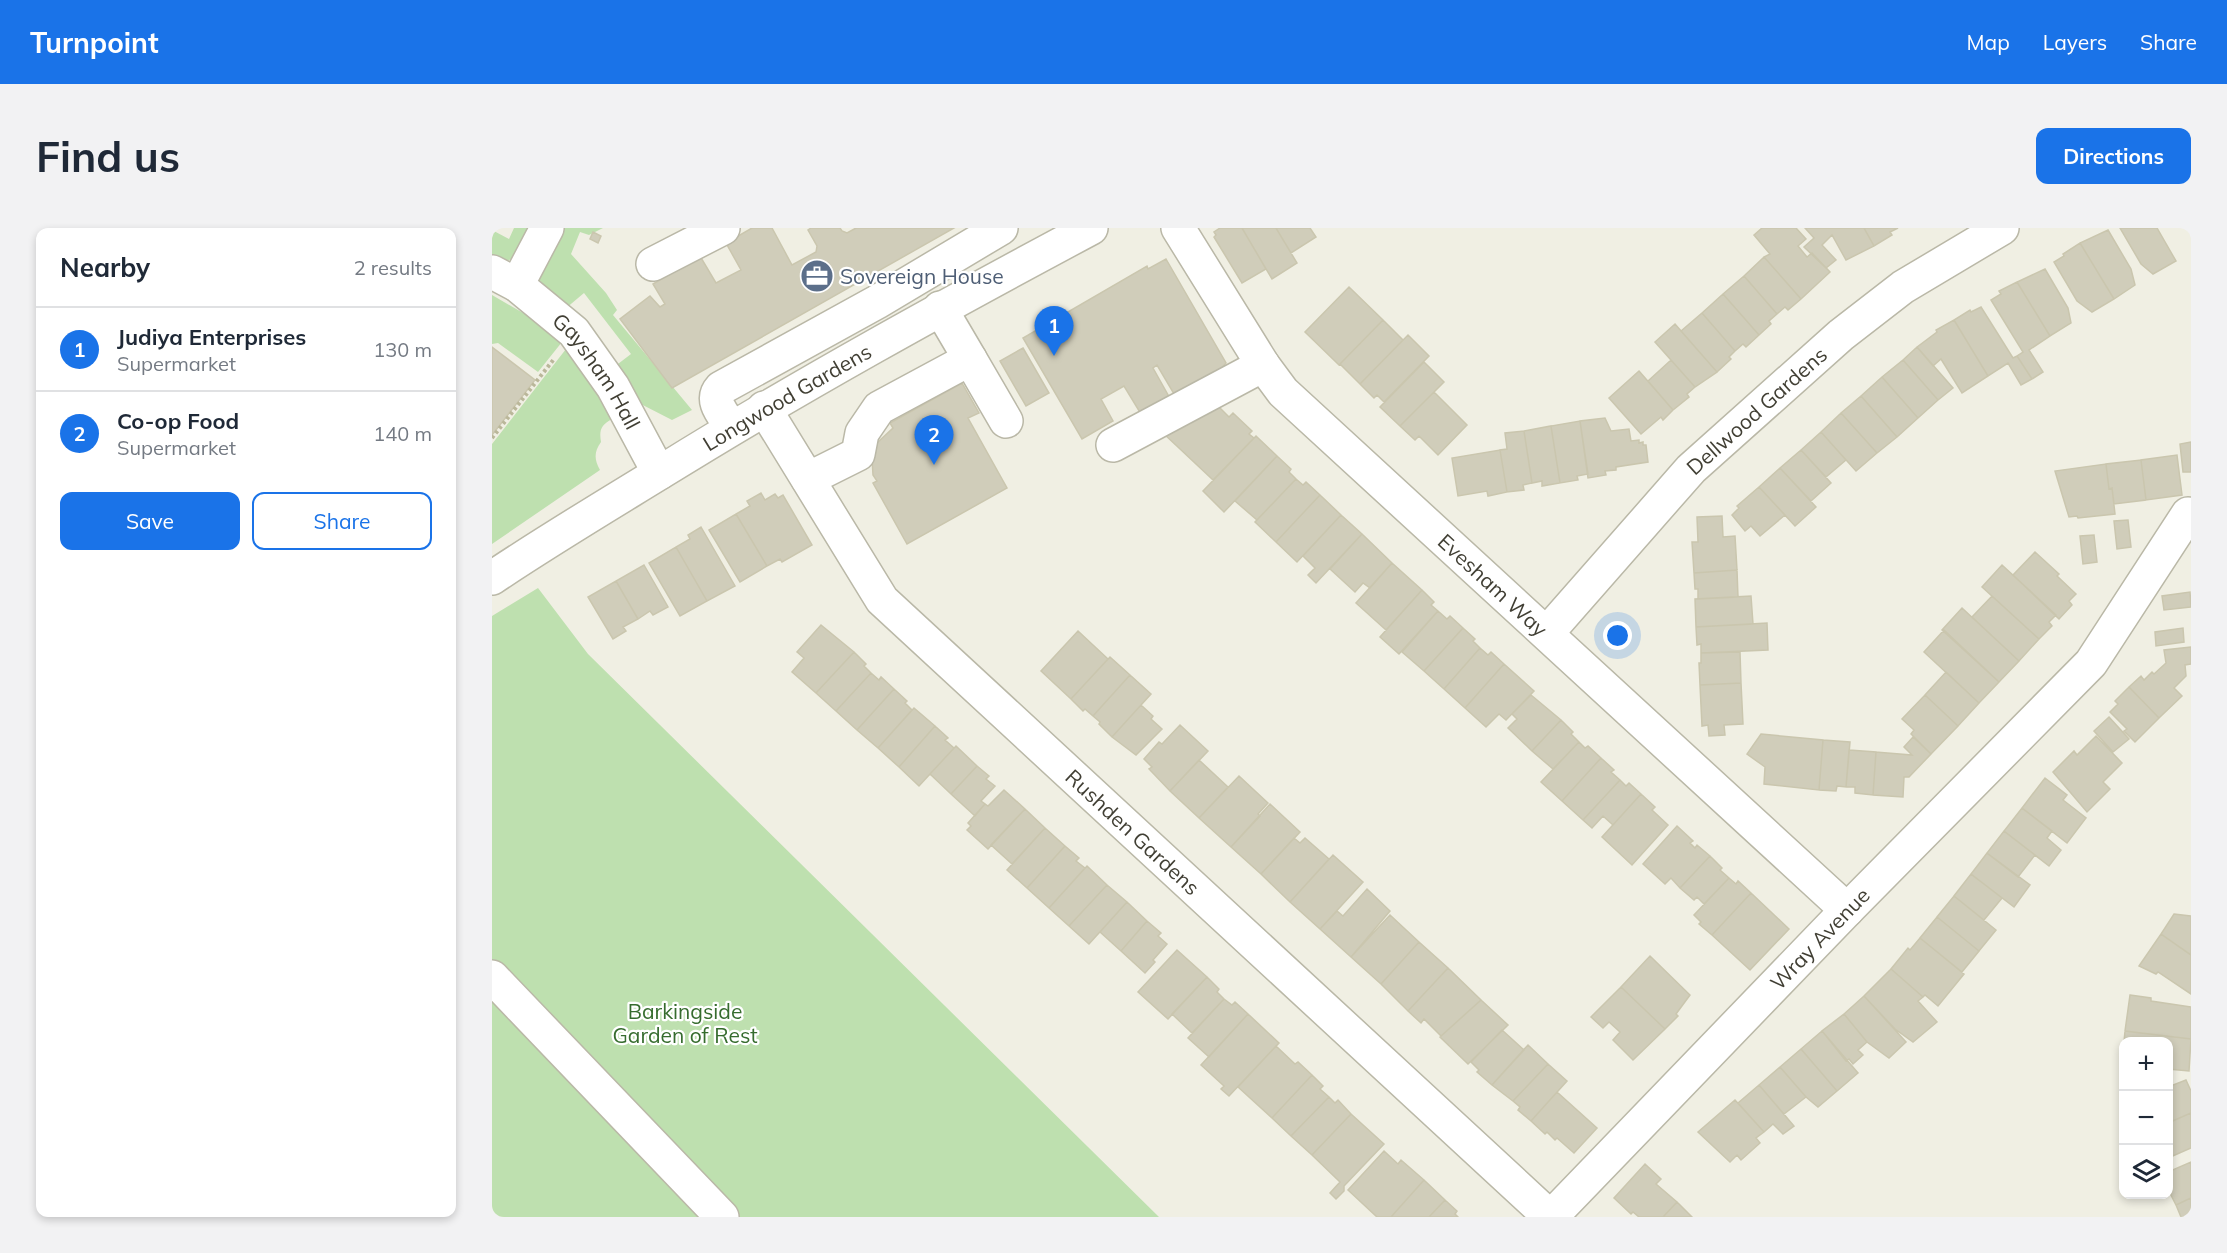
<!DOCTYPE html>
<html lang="en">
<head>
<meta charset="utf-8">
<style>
  body { margin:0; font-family:Mulish,sans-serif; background:#f2f2f3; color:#1f2937 }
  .controls { position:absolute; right:18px; bottom:18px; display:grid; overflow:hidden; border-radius:12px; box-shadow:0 3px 9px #0003 }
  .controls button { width:54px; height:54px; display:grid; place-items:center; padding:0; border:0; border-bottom:2px solid #e0e1e3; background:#fff; color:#1f2937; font:30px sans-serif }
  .you { position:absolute; left:1126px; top:408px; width:21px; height:21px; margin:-15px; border:4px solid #fff; border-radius:50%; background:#1a73e8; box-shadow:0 0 0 9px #1a73e833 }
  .badge { display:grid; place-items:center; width:39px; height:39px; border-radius:50%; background:#1a73e8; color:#fff; font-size:20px; font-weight:700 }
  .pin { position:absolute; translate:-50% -50px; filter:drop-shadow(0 2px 3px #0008) }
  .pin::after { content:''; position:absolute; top:32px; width:21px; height:18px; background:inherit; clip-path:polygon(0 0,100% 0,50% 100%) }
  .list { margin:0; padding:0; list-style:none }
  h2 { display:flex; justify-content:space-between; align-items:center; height:78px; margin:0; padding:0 24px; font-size:26px }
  h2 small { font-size:20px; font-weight:400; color:#747a83 }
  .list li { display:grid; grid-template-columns:39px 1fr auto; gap:18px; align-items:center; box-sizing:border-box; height:84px; padding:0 24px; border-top:2px solid #e0e1e3 }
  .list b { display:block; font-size:22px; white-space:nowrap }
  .list p { margin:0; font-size:20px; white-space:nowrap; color:#747a83 }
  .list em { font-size:20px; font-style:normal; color:#747a83 }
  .actions { display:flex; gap:12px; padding:18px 24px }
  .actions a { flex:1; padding:14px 0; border:2px solid #1a73e8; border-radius:12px; text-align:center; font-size:21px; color:#1a73e8 }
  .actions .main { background:#1a73e8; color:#fff }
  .icon { flex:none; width:33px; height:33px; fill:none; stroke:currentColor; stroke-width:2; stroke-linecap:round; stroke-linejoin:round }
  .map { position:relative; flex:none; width:1699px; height:989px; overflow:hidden; border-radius:12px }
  header { display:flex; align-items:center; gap:36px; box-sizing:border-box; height:84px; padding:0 30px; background:#1a73e8; color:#fff }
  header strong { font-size:28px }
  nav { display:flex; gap:33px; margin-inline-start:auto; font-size:21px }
  .intro { display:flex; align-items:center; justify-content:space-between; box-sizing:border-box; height:144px; padding:0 36px }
  h1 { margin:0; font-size:42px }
  .button { padding:15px 27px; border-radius:12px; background:#1a73e8; color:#fff; font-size:21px; font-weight:700 }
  main { display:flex; gap:36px; padding:0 36px }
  aside { flex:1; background:#fff; border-radius:12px; box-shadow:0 3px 9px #0003 }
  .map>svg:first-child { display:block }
  .green { fill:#bee0af }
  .building { fill:#d0cdba; stroke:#cac6ae; stroke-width:1.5 }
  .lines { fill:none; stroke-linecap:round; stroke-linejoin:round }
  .minor-casing { stroke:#bab8a7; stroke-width:36 }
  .path { stroke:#bab79a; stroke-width:4; stroke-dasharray:3 3; stroke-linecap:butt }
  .minor { stroke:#fff; stroke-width:33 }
  .labels { text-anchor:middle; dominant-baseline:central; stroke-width:4.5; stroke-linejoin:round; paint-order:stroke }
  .service-label { font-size:21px; fill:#4e5e75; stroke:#fff; text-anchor:start }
  .street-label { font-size:21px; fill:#413f34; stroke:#fff }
  .park-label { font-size:21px; fill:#366c2e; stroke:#fff }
</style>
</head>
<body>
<header>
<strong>Turnpoint</strong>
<nav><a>Map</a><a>Layers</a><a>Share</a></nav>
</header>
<div class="intro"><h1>Find us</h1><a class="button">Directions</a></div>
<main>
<aside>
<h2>Nearby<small>2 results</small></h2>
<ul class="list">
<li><span class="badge">1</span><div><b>Judiya Enterprises</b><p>Supermarket</p></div><em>130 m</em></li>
<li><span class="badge">2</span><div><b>Co-op Food</b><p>Supermarket</p></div><em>140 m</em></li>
</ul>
<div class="actions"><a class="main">Save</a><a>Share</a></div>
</aside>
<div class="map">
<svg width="1699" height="989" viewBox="0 0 1699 989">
  <rect width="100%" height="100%" fill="#f0efe3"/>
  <!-- green -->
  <path class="green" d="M22,0H43C32,17 23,38 0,35V2L17,11Z
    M65,0H111L97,7L88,4L79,26L114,65L125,82L121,87L200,182L180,192L141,172L122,139L139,126L92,65L73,81L48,58L46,47Z
    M0,67L45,93L70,114L46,144L6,115L0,116Z
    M74,121L102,159L120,191C109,197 107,202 109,214C102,224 102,231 108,242L0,316V216Z
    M46,360L96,426L667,989H0V388Z"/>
  <!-- building -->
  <path class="building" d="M260,0H280L300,37L324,24L325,18L316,2L319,0H348L350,3L355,5L364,0H462L180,160L128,91L158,68L168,79L173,76L161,56L208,28L224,55L249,42L234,15Z
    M728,0H750L774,41L750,55L722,9L724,7L722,4Z
    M750,0H784L805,35L780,51Z
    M784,0H818L824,9L799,25Z
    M1270,0H1304L1314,11L1306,18L1315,29L1320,25L1338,44L1309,71L1272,29L1278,26L1262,7Z
    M1313,0H1372L1382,18L1354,32L1340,7L1330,17L1344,32L1334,40L1312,19L1322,10Z
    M1372,0H1406L1398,4L1400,7L1382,18Z
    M1628,0H1665L1684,33L1661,46L1649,36Z
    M1616,2L1639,41L1643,57L1622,71L1588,15Z
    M101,4L109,8L106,15L98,11Z
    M1588,15L1622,71L1600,84L1585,73L1562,34L1572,28L1571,26Z
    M1272,29L1309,71L1296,82L1293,79L1285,86L1252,48Z
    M674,31L734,135L722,149L685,171L665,137L661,140L680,174L652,191L632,158L609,171L621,193L590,211L531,110L655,38L656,41Z
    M1553,41L1576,80L1579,95L1558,108L1525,54Z
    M1252,48L1285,86L1277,93L1279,96L1267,107L1231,66Z
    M1525,54L1558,108L1537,122L1551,144L1540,151L1525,128L1531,124L1499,72L1509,66L1507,63Z
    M857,59L891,92L847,137L813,104Z
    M1231,66L1267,107L1254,119L1251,116L1243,123L1210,85Z
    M1489,79L1521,130L1525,128L1540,151L1529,157L1516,135L1496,148L1462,92L1478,82L1479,84Z
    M1210,85L1243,123L1237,129L1239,131L1225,144L1189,103Z
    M891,92L911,112L868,156L848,136Z
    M1462,92L1496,148L1470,165L1449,131L1441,138L1425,119L1445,104L1444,102Z
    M1183,96L1225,144L1203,159L1163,114Z
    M916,107L937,128L892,174L885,167L882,170L868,156Z
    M0,119L43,152L0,207Z
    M1425,119L1461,160L1446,172L1411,132Z
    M531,120L557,165L534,178L508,133Z
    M1179,132L1203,159L1195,166L1197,169L1181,182L1156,153Z
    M1411,132L1446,172L1426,190L1390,149Z
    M932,134L952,154L908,198L888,179Z
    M1147,143L1181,182L1171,192L1169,189L1149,206L1117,170Z
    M1390,149L1426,190L1405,209L1369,168Z
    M470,155L487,185L476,190L515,260L415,316L381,255L385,253L381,247L380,229L385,215L401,200L398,195Z
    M942,164L975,197L946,227L927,208L923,212L908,198Z
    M1369,168L1405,209L1385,225L1349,185Z
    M724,176L737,189L741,185L760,203L757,206L762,210L721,252L672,206Z
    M1349,185L1385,225L1364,243L1329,204Z
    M1113,190L1119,203L1137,201L1139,213L1147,212V215L1151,214V217H1154L1156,234L1124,239V242L1113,243L1114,247L1096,250L1088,193Z
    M1088,193L1096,246L1085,248L1086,252L1068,255L1059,198Z
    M1059,198L1068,255L1050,258V253L1040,255L1032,203Z
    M1032,203L1040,255L1031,257L1032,262L1015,264L1008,222L1015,221L1013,205Z
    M1329,204L1354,232L1334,249L1309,222Z
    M764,208L785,228L732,284L711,263Z
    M1699,214V244H1691L1688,216Z
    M1008,222L1015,264L996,268L995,263L966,268L960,230Z
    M1309,222L1339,255L1319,273L1288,240Z
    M1685,227L1690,267L1654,272L1649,232Z
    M785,228L799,241L797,244L804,251L765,292L743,273Z
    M1649,232L1654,272L1622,276L1620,260L1617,261L1614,236Z
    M1614,236L1617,261L1620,260L1623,286L1586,290L1585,288L1577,289L1563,243Z
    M1288,240L1324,279L1303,298L1267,259Z
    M804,251L811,257L814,254L828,267L784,314L763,294Z
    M1267,259L1293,287L1268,308L1259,298L1253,303L1240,287L1247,280L1245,278Z
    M269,265L273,272L283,266L286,270L291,267L320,317L290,334L288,331L275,338L244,286L258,278L255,273Z
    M828,267L849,287L805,334L784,314Z
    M244,286L275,338L248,354L217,302Z
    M849,287L870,306L824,355L816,347L823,340L811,328Z
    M1230,288L1231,309L1243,308L1245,342L1202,345L1200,314H1206L1205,289Z
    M1636,292L1639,319L1625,321L1622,293Z
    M209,299L243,358L215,373L184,319L198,311L196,307Z
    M870,306L900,335L878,360L871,355L863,364L838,341Z
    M1602,307L1605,334L1591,336L1588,308Z
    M184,319L215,373L188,388L157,335Z
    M1543,324L1567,346L1565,348L1584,366L1577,373L1580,377L1567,391L1521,347Z
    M900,335L930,362L894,402L864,375Z
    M152,337L176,379L161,387L158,383L146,391L124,353Z
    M1510,337L1564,387L1557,394L1560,398L1547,411L1490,359Z
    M1245,342L1246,369L1206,371V361H1203L1202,345Z
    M124,353L146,391L131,399L134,403L121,411L96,369Z
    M930,362L942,374L939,377L946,383L907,426L888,409Z
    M1698,364L1699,379L1672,382L1670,368Z
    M1259,368L1261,396L1204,399L1203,371Z
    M1500,368L1547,411L1527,433L1480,389Z
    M1470,380L1527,433L1507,454L1450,402Z
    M946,383L955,391L958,388L971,400L932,443L910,424Z
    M1275,395L1276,422L1209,425V416L1205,417L1204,399Z
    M329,397L362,424L324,465L300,444L312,430L305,424Z
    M971,400L983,411L981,413L988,420L952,461L932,443Z
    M1691,400L1692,414L1664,418L1663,404Z
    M1452,402L1507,454L1487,475L1432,424Z
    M586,403L616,431L579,471L549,443Z
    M1699,419V436L1693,437L1694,448L1682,460L1690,468L1667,490L1637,459L1649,448L1652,452L1660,444L1662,446L1674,435L1672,422Z
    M988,420L996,427L999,424L1012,436L973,480L952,461Z
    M362,424L374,436L372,438L379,445L344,483L324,465Z
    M1248,424L1249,455L1208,457L1207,435H1209V425Z
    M618,429L638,447L601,488L593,481L591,483L579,471Z
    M1012,436L1042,463L1014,492L1007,486L994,499L973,480Z
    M1454,444L1487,475L1466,498L1433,467Z
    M379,445L387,452L389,449L402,461L365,502L344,483Z
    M638,447L659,466L620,509L607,496L608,494L601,488Z
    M1249,455L1251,496L1232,497L1233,507L1217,508L1216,497L1210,498L1208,457Z
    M1637,459L1667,490L1643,514L1632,503L1635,501L1618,484L1626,476L1623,473Z
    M402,461L415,473L413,475L420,482L386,520L365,502Z
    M1039,467L1069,492L1040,523L1016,500L1025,491L1020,486Z
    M1433,467L1466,498L1439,526L1419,506L1422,502L1410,491Z
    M649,477L661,488L659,491L670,501L644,527L620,509Z
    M422,480L443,498L407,539L386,520Z
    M1617,489L1637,511L1621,524L1602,503Z
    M1069,492L1081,504L1079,506L1087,514L1061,541L1040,523Z
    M688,497L716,523L678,563L657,541L660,539L652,531L667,514L670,516Z
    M443,498L456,510L453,512L462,520L427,558L407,539Z
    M1269,506L1331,512L1327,562L1272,556L1273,539L1255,526Z
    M1604,508L1630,535L1611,554L1618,561L1595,584L1561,544L1582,523L1585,527Z
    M1421,509L1439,526L1417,549H1412L1411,569L1381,567L1384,524L1420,527L1412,519Z
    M1331,512L1358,514L1354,559L1345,558L1344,563L1327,562Z
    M1087,514L1093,520L1096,518L1109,530L1070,573L1049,554Z
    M464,518L485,538L459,566L438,546Z
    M1357,522L1384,524L1381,567L1363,565V559H1354Z
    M1109,530L1122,542L1119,544L1128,552L1091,592L1070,573Z
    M707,532L736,559L707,590L678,563Z
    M485,538L497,548L494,551L503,558L489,573L493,576L483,588L459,566Z
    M747,548L776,575L766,586L768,588L739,619L707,590Z
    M1553,550L1575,567L1571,572L1594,590L1575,615L1530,580Z
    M1128,552L1134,558L1137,555L1149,566L1121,597L1111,588L1100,600L1091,592Z
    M512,562L533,581L496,621L475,602L479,598L476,595L493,576L496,578Z
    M1149,566L1163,579L1160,582L1176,597L1140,637L1110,609Z
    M778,576L808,604L769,646L739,619Z
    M1530,580L1560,603L1555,610L1569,622L1557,638L1512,603Z
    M533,581L553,600L520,636L499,617Z
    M1185,598L1201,613L1198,615L1203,620L1205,617L1218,628L1188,660L1179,650L1173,656L1151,636Z
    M553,600L573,618L535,660L515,642Z
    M1512,603L1543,627L1526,649L1495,625Z
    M802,610L808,615L813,610L837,631L798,674L769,646Z
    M573,618L587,630L584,633L593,640L557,680L535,660Z
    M1495,625L1538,657L1522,679L1479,646Z
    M841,627L871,654L828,701L798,674Z
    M1218,628L1230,640L1228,642L1237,650L1212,676L1205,669L1202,672L1188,660Z
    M595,638L615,657L577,698L557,680Z
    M1479,646L1510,670L1492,692L1462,668Z
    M1237,650L1244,656L1246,653L1259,665L1220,707L1207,696L1209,694L1202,687Z
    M615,657L635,674L597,716L577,698Z
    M875,661L898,683L859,729L828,701L845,683L851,688Z
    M1259,665L1297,701L1258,742L1220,707Z
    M1462,668L1504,702L1487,723L1445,689Z
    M635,674L655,693L629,723L608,704Z
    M1682,686L1699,688V727L1669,706Z
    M898,687L927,714L889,756L859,729Z
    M1445,689L1487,723L1470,744L1428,710Z
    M655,693L669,705L666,708L675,716L661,732L663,734L653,745L629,723Z
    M1669,706L1699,727V766L1666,744L1664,746L1647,738Z
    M1428,710L1472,746L1446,778L1433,767L1431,769L1399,741L1416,720L1418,722Z
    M927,714L956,740L916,783L889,756Z
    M685,722L715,749L676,791L646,764Z
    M1158,728L1198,767L1184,786L1186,788L1173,801L1129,759Z
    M956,740L989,772L949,808L932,791L929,795L916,783Z
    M1399,741L1431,769L1426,773L1445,794L1421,814L1403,801L1372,768Z
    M715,749L727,761L725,764L732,771L700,805L680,786Z
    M1129,759L1173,801L1141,832L1121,812L1128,804L1117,794L1111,800L1099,789Z
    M1638,767L1659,770V773L1699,779V811L1633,803Z
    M1372,768L1414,814L1397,830L1375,814L1352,786Z
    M732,771L740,777L743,774L756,786L717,829L696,810Z
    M989,772L1016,797L976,836L948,809Z
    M756,786L787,815L737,868L729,861L732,858L709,837Z
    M1352,786L1375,814L1366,822L1371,827L1361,836L1357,831L1354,833L1330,803Z
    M1010,802L1032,822L1000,857L985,844L987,842L979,834Z
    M1330,803L1366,845L1345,863L1309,821Z
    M1633,803L1699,811L1697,843L1676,841V814H1632Z
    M1036,817L1056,836L1021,873L1000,857Z
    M784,818L803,836L806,834L820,847L780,890L746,859Z
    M1309,821L1345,863L1326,879L1314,869L1288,839Z
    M1056,836L1075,853L1039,893L1026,882L1028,879L1021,873Z
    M1288,839L1314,869L1292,886L1267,857Z
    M820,847L831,858L828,861L837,869L799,908L780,890Z
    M1694,852L1699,863V885L1676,895V859Z
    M1267,857L1302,898L1291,906L1281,896L1272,904L1246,875Z
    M1065,864L1105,900L1082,925L1065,910L1063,912L1055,904L1053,906L1039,893Z
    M837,869L843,875L846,872L859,886L820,927L799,908Z
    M1243,872L1272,904L1264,910L1268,915L1249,932L1245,927L1238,934L1206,904Z
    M1699,885V920L1676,930V895Z
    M859,886L892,916L852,958V963L844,971L838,965L848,954L820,927Z
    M892,923L906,936L909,932L932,952L899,989H885L856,962Z
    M1699,934V970L1684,977L1676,961V944Z
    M1153,936L1169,951L1164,956L1185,974L1171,989H1147L1141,984L1139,986L1122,970Z
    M932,952L953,972L937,989H899Z
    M1699,970V989H1689L1684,977Z
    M953,972L965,983L963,986L966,989H937Z
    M1185,974L1200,989H1171Z"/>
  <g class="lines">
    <defs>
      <g id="minor">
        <path id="s1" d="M686,0L771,137L791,164L1355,682"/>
        <path d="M161,36L231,0"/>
        <path id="s2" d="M0,44L25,57L82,104L121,159L167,245"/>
        <path d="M25,57L55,0"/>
        <path d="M478,131L514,193"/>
        <path id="s3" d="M272,180L390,372L1058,989"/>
        <path d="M240,200C232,187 217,173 229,160L385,74L509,0"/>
        <path d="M621,217L771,137"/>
        <path d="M316,251L366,226L370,205L387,180L478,131L448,80"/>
        <path id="s4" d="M0,350C55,313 112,279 169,244C309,157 453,78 599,0"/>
        <path id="s5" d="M1055,405L1199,241L1349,107L1411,59L1510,0"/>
        <path d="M0,749L230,989"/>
        <path id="s6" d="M1059,989L1355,682L1599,435L1696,286"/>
      </g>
    </defs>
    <!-- minor casing -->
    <use href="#minor" class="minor-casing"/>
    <!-- path -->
    <path class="path" d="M0,210L62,131"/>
    <!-- minor -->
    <use href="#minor" class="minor"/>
  </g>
  <!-- icons -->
  <defs>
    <symbol id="office-disc" viewBox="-11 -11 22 22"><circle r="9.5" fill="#5c6f8a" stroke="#fff"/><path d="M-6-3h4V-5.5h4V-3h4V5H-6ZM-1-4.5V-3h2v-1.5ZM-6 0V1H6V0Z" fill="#fff"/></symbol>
  </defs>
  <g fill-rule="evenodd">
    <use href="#office-disc" x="306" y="29" width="38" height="38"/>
  </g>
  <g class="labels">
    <!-- service labels -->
    <g class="service-label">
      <text x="348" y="48">Sovereign House</text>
    </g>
    <!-- street labels -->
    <g class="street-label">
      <text stroke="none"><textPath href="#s2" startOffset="147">Gaysham Hall</textPath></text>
      <text stroke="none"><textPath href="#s4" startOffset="346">Longwood Gardens</textPath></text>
      <text stroke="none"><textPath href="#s5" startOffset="306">Dellwood Gardens</textPath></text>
      <text stroke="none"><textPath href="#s1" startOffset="480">Evesham Way</textPath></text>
      <text stroke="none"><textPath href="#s3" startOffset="567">Rushden Gardens</textPath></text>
      <text stroke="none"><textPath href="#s6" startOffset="387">Wray Avenue</textPath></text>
    </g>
    <!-- park labels -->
    <g class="park-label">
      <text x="193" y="783">Barkingside<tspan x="193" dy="24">Garden of Rest</tspan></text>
    </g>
  </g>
</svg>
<div class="controls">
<button>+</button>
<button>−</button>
<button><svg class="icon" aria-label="layers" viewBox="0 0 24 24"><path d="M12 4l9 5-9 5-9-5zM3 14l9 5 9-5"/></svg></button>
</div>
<div class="you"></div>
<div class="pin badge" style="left:562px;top:128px">1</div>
<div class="pin badge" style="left:442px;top:237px">2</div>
</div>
</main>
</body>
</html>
